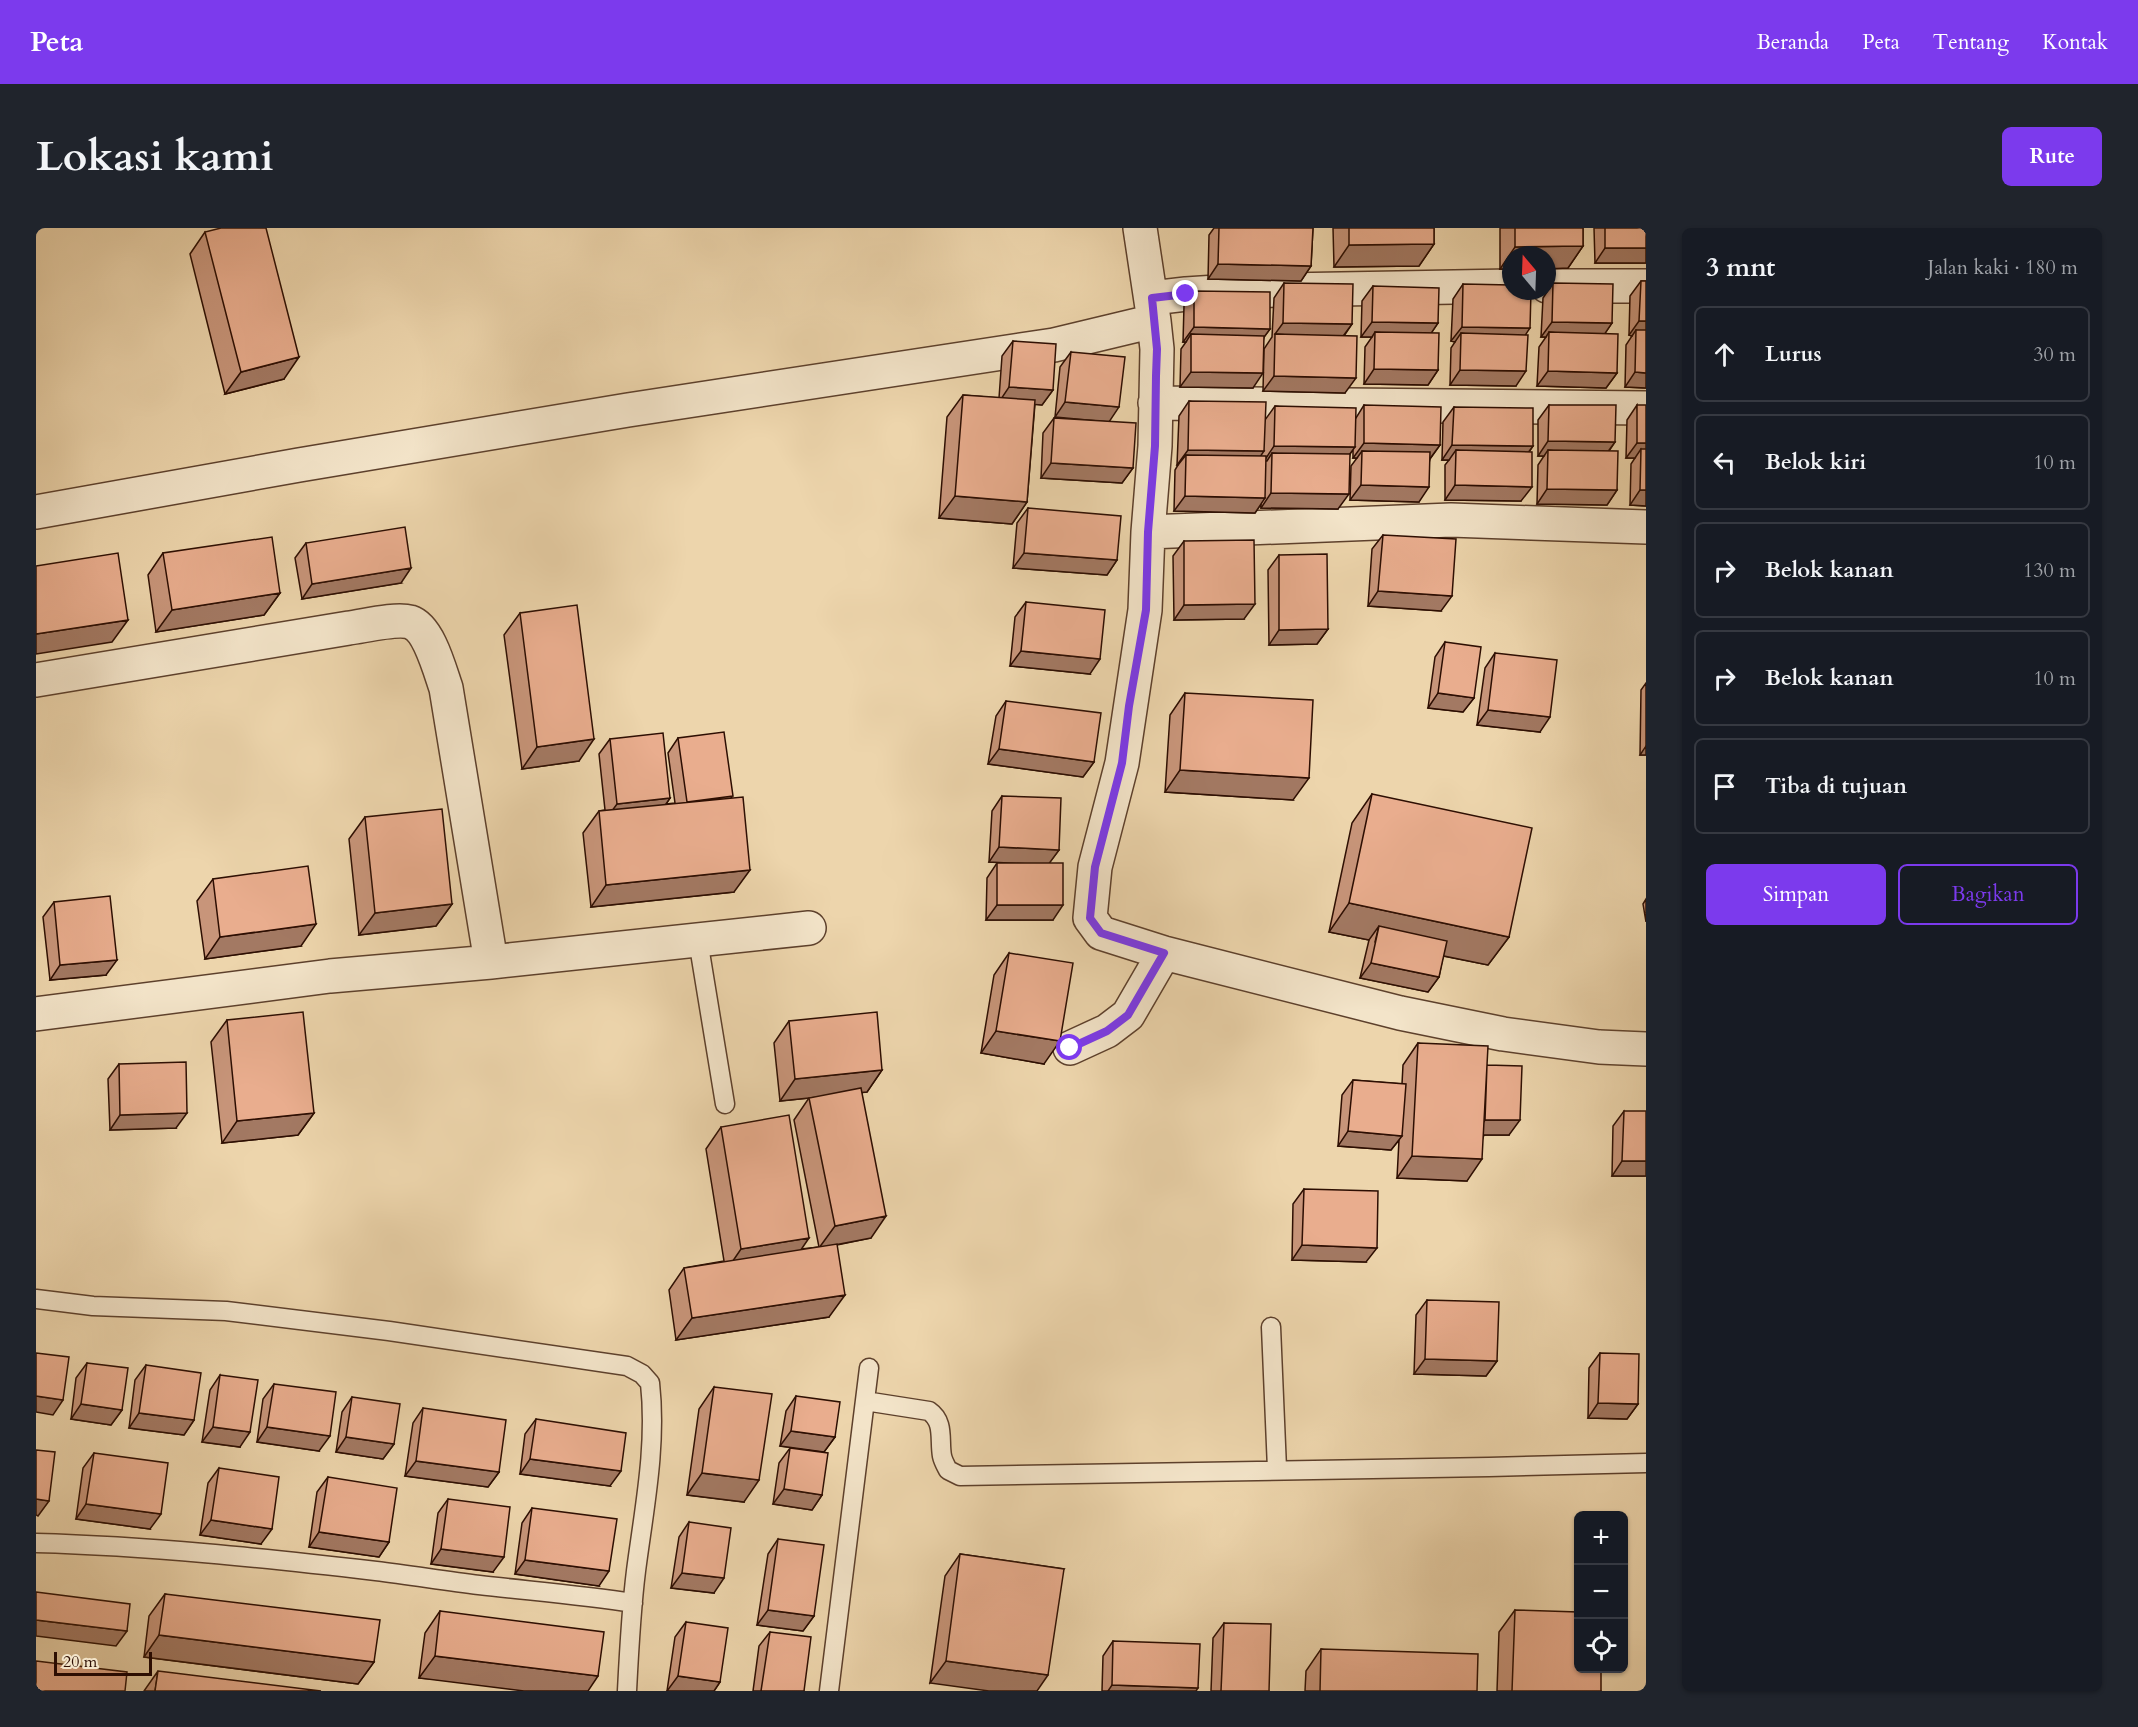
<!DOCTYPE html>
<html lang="id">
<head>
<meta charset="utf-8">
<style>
  body { margin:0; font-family:Cardo,serif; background:#20242c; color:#f1f3f6 }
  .controls { position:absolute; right:18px; bottom:18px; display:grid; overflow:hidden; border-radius:9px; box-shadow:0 2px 4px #0004 }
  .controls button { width:54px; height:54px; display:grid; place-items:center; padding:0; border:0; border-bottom:2px solid #363941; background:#171b24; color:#f1f3f6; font:30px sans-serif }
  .compass { position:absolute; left:1466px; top:18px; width:54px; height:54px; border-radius:50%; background:#171b24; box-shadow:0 2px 4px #0004; rotate:341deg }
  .scale { position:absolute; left:18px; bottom:15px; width:98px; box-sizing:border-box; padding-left:6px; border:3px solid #2d0e02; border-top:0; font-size:16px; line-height:21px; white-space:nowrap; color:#2d0e02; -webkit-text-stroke:4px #f3e4c9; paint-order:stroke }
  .stop { position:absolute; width:18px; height:18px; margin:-14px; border:4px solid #7c3aed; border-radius:50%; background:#fff }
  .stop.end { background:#7c3aed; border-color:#fff; box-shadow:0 2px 6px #0008 }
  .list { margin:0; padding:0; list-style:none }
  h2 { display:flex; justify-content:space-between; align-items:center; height:78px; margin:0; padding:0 24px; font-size:26px }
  h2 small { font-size:20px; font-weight:400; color:#9ea1a6 }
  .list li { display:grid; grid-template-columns:39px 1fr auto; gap:18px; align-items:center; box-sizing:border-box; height:96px; margin:0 12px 12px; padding:0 12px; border:2px solid #363941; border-radius:9px }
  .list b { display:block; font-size:22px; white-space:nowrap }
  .list em { font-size:20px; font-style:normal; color:#9ea1a6 }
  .actions { display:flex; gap:12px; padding:18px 24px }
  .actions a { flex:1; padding:14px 0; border:2px solid #7c3aed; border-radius:9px; text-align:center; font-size:21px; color:#7c3aed }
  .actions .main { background:#7c3aed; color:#fff }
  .icon { flex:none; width:33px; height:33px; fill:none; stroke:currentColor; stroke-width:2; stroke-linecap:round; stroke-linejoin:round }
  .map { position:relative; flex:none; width:1610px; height:1463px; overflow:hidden; border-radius:9px }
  header { display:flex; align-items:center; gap:36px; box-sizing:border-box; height:84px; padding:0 30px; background:#7c3aed; color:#fff }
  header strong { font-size:28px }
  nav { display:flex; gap:33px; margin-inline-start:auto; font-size:21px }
  .intro { display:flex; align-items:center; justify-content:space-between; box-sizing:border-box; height:144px; padding:0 36px }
  h1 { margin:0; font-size:42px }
  .button { padding:15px 27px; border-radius:9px; background:#7c3aed; color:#fff; font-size:21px; font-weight:700 }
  main { display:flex; gap:36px; padding:0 36px }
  aside { flex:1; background:#171b24; border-radius:9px; box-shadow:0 2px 4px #0004 }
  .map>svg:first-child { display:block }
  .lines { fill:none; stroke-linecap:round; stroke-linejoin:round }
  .lane-casing { stroke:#5d402c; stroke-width:21 }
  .street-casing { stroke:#5d402c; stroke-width:36 }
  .lane { stroke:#f3e4c9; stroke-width:18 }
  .street { stroke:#f3e4c9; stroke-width:33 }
  .wall { fill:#c8957a; stroke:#2d0e02; stroke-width:1.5 }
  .shaded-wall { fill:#a37963; stroke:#2d0e02; stroke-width:1.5 }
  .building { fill:#e9ad8e; stroke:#2d0e02; stroke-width:1.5 }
  .route { stroke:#7c3aed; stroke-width:8 }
</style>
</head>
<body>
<header>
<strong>Peta</strong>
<nav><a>Beranda</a><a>Peta</a><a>Tentang</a><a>Kontak</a></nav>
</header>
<div class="intro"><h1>Lokasi kami</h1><a class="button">Rute</a></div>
<main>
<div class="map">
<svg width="1610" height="1463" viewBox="0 0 1610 1463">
  <rect width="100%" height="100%" fill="#edd5ac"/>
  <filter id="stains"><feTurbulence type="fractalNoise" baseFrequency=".00333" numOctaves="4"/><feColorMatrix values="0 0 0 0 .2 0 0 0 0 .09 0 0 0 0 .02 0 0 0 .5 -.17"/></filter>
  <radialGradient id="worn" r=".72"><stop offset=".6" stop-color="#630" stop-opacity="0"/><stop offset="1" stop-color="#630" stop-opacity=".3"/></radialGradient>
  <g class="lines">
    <defs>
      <path id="lane" d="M662,712L689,876
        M0,1071L57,1078L190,1083L353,1103L591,1138L606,1146L614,1155C621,1218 608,1281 600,1343C595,1383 593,1423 591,1463
        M1235,1099L1241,1241
        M829,1173L893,1183C909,1194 903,1212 906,1228C907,1233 910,1238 912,1242L924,1248L1453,1239L1610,1235
        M0,1315C113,1318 227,1330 340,1343C374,1347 409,1353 443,1357C495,1363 546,1367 597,1375
        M793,1463L833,1140"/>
      <path id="street" d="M1511,58H1610
        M1116,70L1150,66L1196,63L1475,58
        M1118,93L1121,121L1119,218L1112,304L1109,382L1086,535L1059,639L1054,690L1065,705L1128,725L1364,785L1467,806L1563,819L1610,821
        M1119,175L1610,180
        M0,284L263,237L592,182L1018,117L1118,93L1104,0
        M1112,304L1415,292L1610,299
        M0,452L313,400C328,398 360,390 374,394C393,400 404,443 410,460L455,734
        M0,786L294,748L455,734L773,700
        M1034,820L1071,803L1092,787L1128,725"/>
    </defs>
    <!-- lane casing -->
    <use href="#lane" class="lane-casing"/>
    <!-- street casing -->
    <use href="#street" class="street-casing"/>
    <!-- lane -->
    <use href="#lane" class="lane"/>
    <!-- street -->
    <use href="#street" class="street"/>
  </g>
  <!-- wall -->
  <path class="wall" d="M1178,0H1277L1275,38L1265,53L1172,51L1173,7Z
    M1297,0H1398V16L1383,38L1298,39Z
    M1464,0H1547V18L1532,40L1464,41Z
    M1558,0H1610V35H1559Z
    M169,4L248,151L189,166L154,26Z
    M1605,53H1610V160L1589,159L1590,117L1596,108L1593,107L1594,68Z
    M1248,55L1316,96L1308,108L1309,165L1227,163L1228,121L1236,109L1238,70Z
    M1517,55L1576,95L1569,105L1581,145L1570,160L1501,158L1503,119L1510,109H1505L1507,70Z
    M1427,56L1490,107L1480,158L1414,157L1415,120L1419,114L1415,113L1417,71Z
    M1337,58L1402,95L1395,105L1402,142L1392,157L1328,156L1329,119L1336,109H1325L1326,73Z
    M1158,63L1234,101L1228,109L1217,160L1144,159L1145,121L1150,114H1147L1148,78Z
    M977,113L1017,162L1006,177L999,176L991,274L976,296L903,290L911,189L927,167L963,170L966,128Z
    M1035,124L1073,194L1097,240L1086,255L1005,250L1007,205L1018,190L1066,193L1019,189L1024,139Z
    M1153,173L1229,192L1239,178L1320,190L1328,177L1404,217L1394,231L1383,274L1314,272L1315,238L1321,230H1317V221L1314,226L1302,281L1225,280V276L1219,285L1138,283L1139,242L1142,237H1141L1143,188Z
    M1513,177L1579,214L1573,223L1581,262L1571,277L1501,276L1502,237L1508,228H1502V192Z
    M1601,177L1610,278L1594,277L1595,236L1599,230H1590L1591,192Z
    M1418,179L1497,218L1493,224L1485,273L1409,272V237L1413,232H1406L1407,194Z
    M992,280L1081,332L1071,347L977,340L981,295Z
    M1347,307L1405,383L1332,378L1336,321Z
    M1148,313L1208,391L1138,392L1137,328Z
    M270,315L365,355L266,371L259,330Z
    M127,325L244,365L228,387L120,404L112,347Z
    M1243,327L1292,401L1281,416L1233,417L1232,342Z
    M990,374L1054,446L974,438L979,389Z
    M484,385L543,533L486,541L468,407Z
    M1409,414L1438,470L1427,484L1392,480L1399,429Z
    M1459,425L1504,504L1441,497L1449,440Z
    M1610,455V527H1604L1605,462Z
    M1149,465L1257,572L1129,564L1134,487Z
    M970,473L1058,534L1047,549L952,536L960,488Z
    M642,510L696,570L698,664L555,679L547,605L563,583L569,582L563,526L574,511L634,570L630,576L639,575L632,525Z
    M1336,566L1473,709L1452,737L1407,728L1403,749L1392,764L1324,750L1333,712L1293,704L1316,595Z
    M966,568L1023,622L1013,635L1017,692H950L951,650L961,635H975L953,634L956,583Z
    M329,589L416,676L400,698L323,707L313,611Z
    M177,651L265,718L169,731L161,673Z
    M1610,671V694L1607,676Z
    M18,674L70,747L14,752L7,689Z
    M973,725L1008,836L945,825L958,747Z
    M191,792L278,885L262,907L186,915L175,814Z
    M753,793L846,842L831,864H826L835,1010L801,1017L793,1089L640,1112L633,1062L648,1040L688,1033L670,921L685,899L765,1021L783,1019L758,892L773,870L744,873L738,815Z
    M1382,815L1451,837L1473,907H1448L1431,953L1361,950L1363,912L1355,922L1302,918L1306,867L1317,852L1366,856L1367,837Z
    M83,836L140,900L74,902L72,851Z
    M1588,883L1610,948H1576L1577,898Z
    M1268,961L1330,1034L1256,1032L1257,976Z
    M1391,1072L1461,1133L1450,1148L1378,1146L1380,1087Z
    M1564,1125L1602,1176L1591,1191L1552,1190L1553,1140Z
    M51,1135L86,1182L75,1197L35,1191L40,1150Z
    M110,1137L158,1192L148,1207L93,1200L99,1152Z
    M184,1147L204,1219L166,1214L174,1162Z
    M238,1156L283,1223L221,1214L227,1171Z
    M678,1159L708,1274L651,1267L663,1181Z
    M760,1168L799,1209L788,1224L744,1218L750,1183Z
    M316,1169L358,1216L347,1231L300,1224L306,1184Z
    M387,1180L463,1244L452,1259L369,1248L377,1195Z
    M500,1191L574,1258L484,1246L489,1206Z
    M754,1220L786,1267L776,1282L737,1276L743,1235Z
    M58,1225L114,1301L40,1291L47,1240Z
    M183,1240L225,1316L164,1307L172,1255Z
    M292,1249L353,1314L343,1329L273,1319L281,1264Z
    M412,1271L457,1344L395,1336L402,1285Z
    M496,1280L563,1358L479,1346L486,1295Z
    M653,1294L678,1365L635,1360L643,1309Z
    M742,1311L778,1388L767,1403L721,1397L732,1326Z
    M924,1326L1028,1341L894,1455L909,1348Z
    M129,1366L338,1434L322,1456L108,1429L113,1388Z
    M1479,1382L1565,1463H1461L1463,1404Z
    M404,1383L552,1463L383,1450L389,1405Z
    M650,1394L684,1454L678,1463H631L639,1409Z
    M1188,1395L1233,1463H1175L1177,1410Z
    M734,1404L768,1463H717L723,1418Z
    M1077,1413L1160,1463H1066L1067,1428Z
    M1285,1421L1441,1463H1269L1270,1443Z
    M122,1443L119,1463H108Z"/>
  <!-- shaded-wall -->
  <path class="shaded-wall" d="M1398,16L1383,38L1298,39L1313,17Z
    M1547,18L1532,40L1511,41V27H1475V41H1464L1479,19Z
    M1569,20H1610V35H1559Z
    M1182,36L1275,38L1265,53L1172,51Z
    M1603,93H1610V108L1600,102L1596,108L1593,107Z
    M1336,94L1402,95L1392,110L1339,104L1336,109H1325Z
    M1516,94L1576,95L1566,110L1513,104L1510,109H1505Z
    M1247,95L1316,96L1305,111L1239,106Z
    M1158,99L1234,101L1223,116L1155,106L1150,114H1147Z
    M1426,99L1494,100L1484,115L1425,105L1419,114L1415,113Z
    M263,129L248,151L189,166L205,144Z
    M1338,141L1402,142L1392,157L1328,156Z
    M1424,142L1490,143L1480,158L1414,157Z
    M1512,143L1581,145L1570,160L1501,158Z
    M1155,144L1227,145L1217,160L1144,159Z
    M1599,144L1610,145V160L1589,159Z
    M1238,148L1320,150L1309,165L1227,163Z
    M973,159L1017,162L1006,177L963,174Z
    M1029,174L1083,179L1073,194L1019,189Z
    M1512,213L1579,214L1568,229L1512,222L1508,228H1502Z
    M1328,215L1404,217L1393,232L1326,223L1321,230H1317Z
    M1601,215H1610V230L1605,221L1599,230H1590Z
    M1416,217L1497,218L1486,233L1420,222L1413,232H1406Z
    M1238,218L1319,219L1308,234L1236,225L1231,233H1228Z
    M1152,222L1228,223L1218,238L1150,227L1142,237H1141Z
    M1015,235L1097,240L1086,255L1005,250Z
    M1325,257L1393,259L1383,274L1314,272Z
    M1419,257L1496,259L1485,273L1409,272Z
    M1511,261L1581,262L1571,277L1501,276Z
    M1604,262H1610V278L1594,277Z
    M1235,265L1313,266L1302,281L1225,280Z
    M919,268L991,274L976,296L903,290Z
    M1149,268L1229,270L1219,285L1138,283Z
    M988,325L1081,332L1071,347L977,340Z
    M375,340L365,355L266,371L276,356Z
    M1342,363L1416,368L1405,383L1332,378Z
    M244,365L228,387L120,404L136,382Z
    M1219,376L1208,391L1138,392L1148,377Z
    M92,392L76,414L0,426V406Z
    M1292,401L1281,416L1233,417L1243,402Z
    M985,423L1064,431L1054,446L974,438Z
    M1402,465L1438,470L1427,484L1392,480Z
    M1452,482L1514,489L1504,504L1441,497Z
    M558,511L543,533L486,541L501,519Z
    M1610,518V527H1604Z
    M963,521L1058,534L1047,549L952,536Z
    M1144,542L1273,550L1257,572L1129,564Z
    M634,570L624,585L570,591L581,576Z
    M963,619L1023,622L1012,637L953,634Z
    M714,642L698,664L555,679L570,657Z
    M1313,675L1473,709L1452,737L1339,714L1343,698L1333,712L1293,704Z
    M416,676L400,698L323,707L339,685Z
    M961,677H1027L1017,692H950Z
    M280,696L265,718L169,731L184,709Z
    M81,732L70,747L14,752L24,737Z
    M1335,735L1403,749L1392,764L1324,750Z
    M960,803L1024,813L1008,836L945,825Z
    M846,842L831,864L744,873L759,851Z
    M151,885L140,900L74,902L84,887Z
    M278,885L262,907L186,915L201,893Z
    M1449,892H1484L1473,907H1439Z
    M1312,903L1366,908L1355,922L1302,918Z
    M1376,928L1446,931L1431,953L1361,950Z
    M1586,933H1610V948H1576Z
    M850,988L835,1010L783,1020L799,998Z
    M773,1010L758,1032L690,1043L705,1021Z
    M1266,1017L1341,1020L1330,1034L1256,1032Z
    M809,1067L793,1089L640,1112L656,1090Z
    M1389,1131L1461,1133L1450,1148L1378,1146Z
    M0,1168L27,1172L17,1187L0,1184Z
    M1562,1175L1602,1176L1591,1191L1552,1190Z
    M45,1176L86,1182L75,1197L35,1191Z
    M103,1185L158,1192L148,1207L93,1200Z
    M177,1199L214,1204L204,1219L166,1214Z
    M231,1199L294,1208L283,1223L221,1214Z
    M755,1203L799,1209L788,1224L744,1218Z
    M310,1209L358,1216L347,1231L300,1224Z
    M494,1231L585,1243L574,1258L484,1246Z
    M380,1233L463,1244L452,1259L369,1248Z
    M666,1245L723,1252L708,1274L651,1267Z
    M748,1261L786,1267L776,1282L737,1276Z
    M0,1271L13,1273L2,1288L0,1287Z
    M50,1276L125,1286L114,1301L40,1291Z
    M175,1292L236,1301L225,1316L164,1307Z
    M283,1304L353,1314L343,1329L273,1319Z
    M405,1321L468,1329L457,1344L395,1336Z
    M489,1332L573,1343L563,1358L479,1346Z
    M646,1345L688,1350L678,1365L635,1360Z
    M732,1382L778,1388L767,1403L721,1397Z
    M0,1392L91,1403L80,1418L0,1408Z
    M123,1407L338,1434L322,1456L108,1429Z
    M399,1428L562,1448L552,1463H488L383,1450Z
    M910,1433L1012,1447L1001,1463H953L894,1455Z
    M642,1448L684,1454L678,1463H631Z
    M1076,1457L1162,1460L1160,1463H1072Z"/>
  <!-- building -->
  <path class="building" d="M185,0H230L263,129L205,144L169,4Z
    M1183,0H1277L1275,38L1182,36Z
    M1313,0H1398V16L1313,17Z
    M1479,0H1547V18L1479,19Z
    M1569,0H1610V20H1569Z
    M1605,53H1610V93H1603Z
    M1248,55L1317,56L1316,96L1247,95Z
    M1517,55L1577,56L1576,95L1516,94Z
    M1427,56L1475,57V63H1495L1494,100L1426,99Z
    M1337,58L1403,60L1402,95L1336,94Z
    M1158,63L1234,64V101L1158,99Z
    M1600,102H1610V145L1599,144Z
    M1339,104L1403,105L1402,142L1338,141Z
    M1513,104L1582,106L1581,145L1512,143Z
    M1425,105L1492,107L1490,143L1424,142Z
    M1155,106L1228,108L1227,145L1155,144Z
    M1239,106L1321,108L1320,150L1238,148Z
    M977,113L1020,116L1017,162L973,159Z
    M1035,124L1089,129L1083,179L1029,174Z
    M927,167L999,172L991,274L919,268Z
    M1153,173L1230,174L1228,223L1152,222Z
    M1328,177L1405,179L1404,217L1328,215Z
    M1513,177H1580L1579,214L1512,213Z
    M1601,177H1610V215H1601Z
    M1239,178L1320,180L1319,219L1238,218Z
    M1418,179L1497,180V218L1416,217Z
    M1018,190L1100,195L1097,240L1015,235Z
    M1605,221H1610V262H1604Z
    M1420,222L1496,224V259L1419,257Z
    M1512,222L1582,223L1581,262L1511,261Z
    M1326,223L1394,224L1393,259L1325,257Z
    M1236,225L1314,226L1313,266L1235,265Z
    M1150,227L1230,228L1229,270L1149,268Z
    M992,280L1085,288L1081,332L988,325Z
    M369,299L375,340L276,356L270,315Z
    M1347,307L1420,311L1416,368L1342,363Z
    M236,309L244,365L136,382L127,325Z
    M1218,312L1219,376L1148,377V313Z
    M82,325L92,392L0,406V338Z
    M1291,326L1292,401L1243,402V327Z
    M990,374L1069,382L1064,431L985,423Z
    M541,377L558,511L501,519L484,385Z
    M1409,414L1445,419L1438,470L1402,465Z
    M1459,425L1521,432L1514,489L1452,482Z
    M1149,465L1277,472L1273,550L1144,542Z
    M970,473L1065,485L1058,534L963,521Z
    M688,504L697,568L651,574L642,510Z
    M627,505L634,570L581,576L574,511Z
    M1336,566L1496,600L1473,709L1313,675Z
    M966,568L1025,570L1023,622L963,619Z
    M707,569L714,642L570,657L563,583Z
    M406,581L416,676L339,685L329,589Z
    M961,635H1027V677H961Z
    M272,638L280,696L184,709L177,651Z
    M74,668L81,732L24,737L18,674Z
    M1343,698L1411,713L1403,749L1335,735Z
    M973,725L1037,735L1024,813L960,803Z
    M267,784L278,885L201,893L191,792Z
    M841,784L846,842L759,851L753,793Z
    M1382,815L1452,818L1446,931L1376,928Z
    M150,834L151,885L84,887L83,836Z
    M1451,837L1486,838L1484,892H1449Z
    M1317,852L1370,856L1366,908L1312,903Z
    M825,860L850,988L799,998L773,870Z
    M1588,883H1610V933H1586Z
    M753,887L773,1010L705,1021L685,899Z
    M1268,961L1342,963L1341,1020L1266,1017Z
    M801,1016L809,1067L656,1090L648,1040Z
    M1391,1072L1463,1074L1461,1133L1389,1131Z
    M0,1125L33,1129L27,1172L0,1168Z
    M1564,1125L1603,1126L1602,1176L1562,1175Z
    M51,1135L92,1140L86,1182L45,1176Z
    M110,1137L165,1145L158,1192L103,1185Z
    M184,1147L222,1152L214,1204L177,1199Z
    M238,1156L300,1164L294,1208L231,1199Z
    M678,1159L736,1166L723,1252L666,1245Z
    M760,1168L804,1174L799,1209L755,1203Z
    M316,1169L364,1176L358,1216L310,1209Z
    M387,1180L470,1192L463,1244L380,1233Z
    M500,1191L590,1205L585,1243L494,1231Z
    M754,1220L792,1225L786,1267L748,1261Z
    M0,1222L19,1224L13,1273L0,1271Z
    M58,1225L132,1235L125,1286L50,1276Z
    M183,1240L243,1249L236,1301L175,1292Z
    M292,1249L361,1260L353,1314L283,1304Z
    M412,1271L474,1279L468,1329L405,1321Z
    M496,1280L581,1291L573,1343L489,1332Z
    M653,1294L695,1300L688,1350L646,1345Z
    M742,1311L788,1317L778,1388L732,1382Z
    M924,1326L1028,1341L1012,1447L910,1433Z
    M0,1364L94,1376L91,1403L0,1392Z
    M129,1366L344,1392L338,1434L123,1407Z
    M1479,1382L1542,1384V1440H1565V1463H1476Z
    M404,1383L568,1404L562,1448L399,1428Z
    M650,1394L692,1400L684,1454L642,1448Z
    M1188,1395L1235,1396L1233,1463H1185Z
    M734,1404L775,1409L768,1463H725Z
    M1077,1413L1164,1416L1162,1460L1076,1457Z
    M1285,1421L1442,1426L1441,1463H1284Z
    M0,1433L91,1444L89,1463H0Z
    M122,1443L285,1463H119Z"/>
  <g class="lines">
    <!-- route -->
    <path class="route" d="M1034,820L1071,803L1092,787L1128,725L1065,705L1054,690L1059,639L1086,535L1093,478L1110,382L1112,304L1119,218L1120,148L1121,121L1116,70L1150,66"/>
  </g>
  <rect width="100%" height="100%" filter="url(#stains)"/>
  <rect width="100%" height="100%" fill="url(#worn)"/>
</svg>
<div class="controls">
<button>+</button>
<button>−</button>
<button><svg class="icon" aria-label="locate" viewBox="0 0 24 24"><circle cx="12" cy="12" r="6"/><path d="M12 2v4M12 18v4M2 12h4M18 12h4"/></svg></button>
</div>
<svg class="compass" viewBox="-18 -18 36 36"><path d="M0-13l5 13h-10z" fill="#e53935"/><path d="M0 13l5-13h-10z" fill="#9ea1a6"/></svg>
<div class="scale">20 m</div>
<div class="stop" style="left:1034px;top:820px"></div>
<div class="stop end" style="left:1150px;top:66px"></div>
</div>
<aside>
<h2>3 mnt<small>Jalan kaki · 180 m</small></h2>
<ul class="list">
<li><svg class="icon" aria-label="ahead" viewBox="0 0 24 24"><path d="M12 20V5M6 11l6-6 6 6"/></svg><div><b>Lurus</b></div><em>30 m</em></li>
<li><svg class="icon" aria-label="left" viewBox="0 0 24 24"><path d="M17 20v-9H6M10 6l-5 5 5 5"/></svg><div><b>Belok kiri</b></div><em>10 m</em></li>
<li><svg class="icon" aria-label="right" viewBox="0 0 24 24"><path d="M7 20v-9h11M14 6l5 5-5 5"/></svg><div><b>Belok kanan</b></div><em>130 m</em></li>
<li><svg class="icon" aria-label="right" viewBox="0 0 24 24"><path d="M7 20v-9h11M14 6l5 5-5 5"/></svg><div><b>Belok kanan</b></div><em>10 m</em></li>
<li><svg class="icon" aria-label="arrive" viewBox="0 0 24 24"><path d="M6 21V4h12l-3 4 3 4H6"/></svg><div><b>Tiba di tujuan</b></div></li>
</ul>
<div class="actions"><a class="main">Simpan</a><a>Bagikan</a></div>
</aside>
</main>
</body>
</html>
